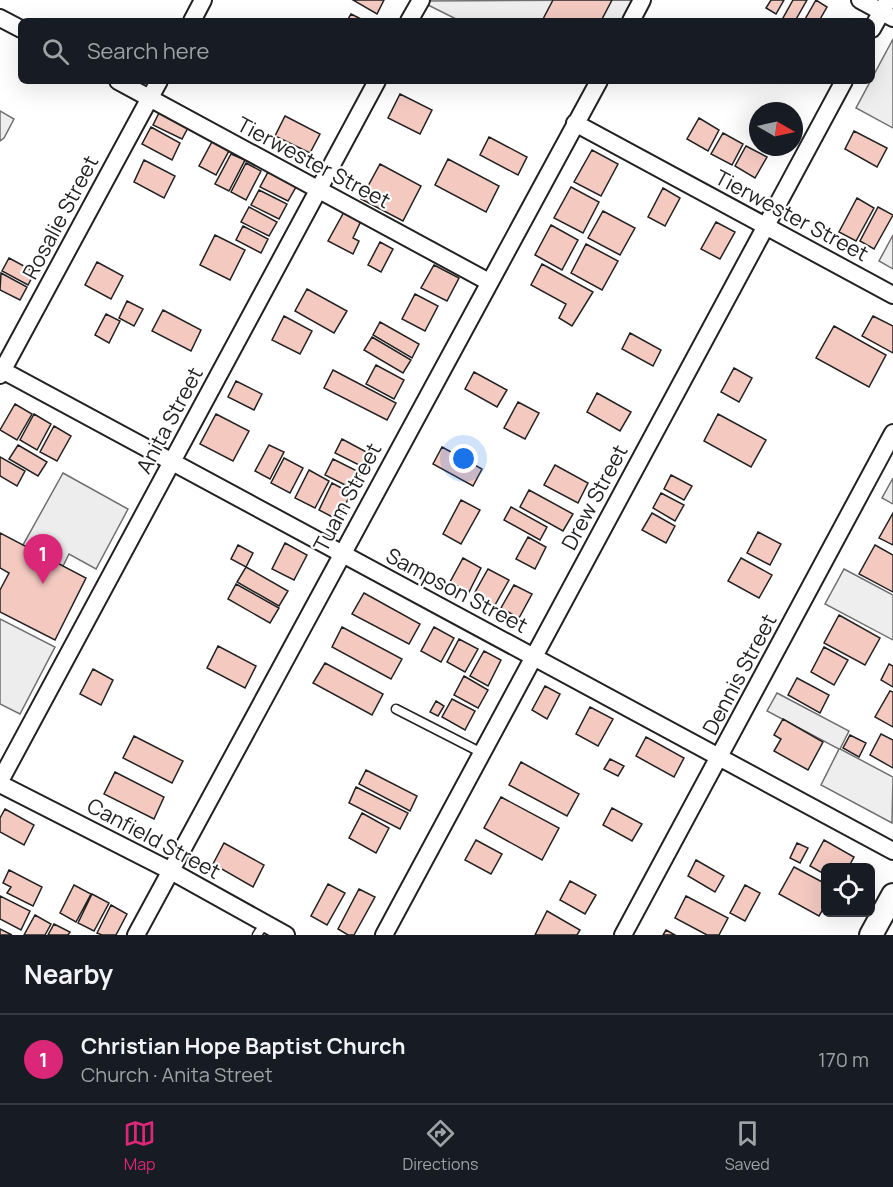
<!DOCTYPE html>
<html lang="en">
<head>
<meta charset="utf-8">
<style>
  body { margin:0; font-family:Manrope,sans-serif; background:#242831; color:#f1f3f6 }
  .controls { position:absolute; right:18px; bottom:18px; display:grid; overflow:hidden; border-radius:9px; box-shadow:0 6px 24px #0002 }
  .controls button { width:54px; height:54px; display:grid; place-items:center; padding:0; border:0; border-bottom:2px solid #363941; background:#171b24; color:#f1f3f6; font:30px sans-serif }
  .compass { position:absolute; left:749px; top:102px; width:54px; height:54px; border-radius:50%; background:#171b24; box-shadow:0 6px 24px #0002; rotate:99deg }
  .you { position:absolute; left:464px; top:459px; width:21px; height:21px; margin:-15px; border:4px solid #fff; border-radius:50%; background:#1a73e8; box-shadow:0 0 0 9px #1a73e833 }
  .badge { display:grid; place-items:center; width:39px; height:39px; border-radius:50%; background:#db2777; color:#fff; font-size:20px; font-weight:700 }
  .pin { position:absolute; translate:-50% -50px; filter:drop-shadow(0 2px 3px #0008) }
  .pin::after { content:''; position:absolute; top:32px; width:21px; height:18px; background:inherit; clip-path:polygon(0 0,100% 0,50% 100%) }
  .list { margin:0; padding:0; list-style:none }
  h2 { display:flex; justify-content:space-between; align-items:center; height:78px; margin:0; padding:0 24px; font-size:26px }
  h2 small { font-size:20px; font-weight:400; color:#9ea1a6 }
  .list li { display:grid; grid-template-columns:39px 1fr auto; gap:18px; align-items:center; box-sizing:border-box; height:90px; padding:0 24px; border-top:2px solid #363941 }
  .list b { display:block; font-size:22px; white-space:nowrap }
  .list p { margin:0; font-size:20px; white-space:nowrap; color:#9ea1a6 }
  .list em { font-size:20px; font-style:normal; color:#9ea1a6 }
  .icon { flex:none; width:33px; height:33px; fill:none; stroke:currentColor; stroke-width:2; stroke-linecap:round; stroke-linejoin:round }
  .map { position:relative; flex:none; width:893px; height:935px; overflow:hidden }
  .search { position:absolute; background:#171b24; box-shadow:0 6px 24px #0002; left:18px; right:18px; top:18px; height:66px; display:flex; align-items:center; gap:15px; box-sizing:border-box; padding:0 21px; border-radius:9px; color:#9ea1a6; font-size:22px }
  .sheet { height:168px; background:#171b24 }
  nav { display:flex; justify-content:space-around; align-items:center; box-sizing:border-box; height:84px; border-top:2px solid #363941; background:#171b24; font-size:16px; color:#9ea1a6 }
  nav a { display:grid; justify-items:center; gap:3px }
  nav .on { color:#db2777 }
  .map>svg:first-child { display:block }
  .green { fill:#eee; stroke:#6f6f6f; stroke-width:1.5 }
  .parking { fill:#ededed; stroke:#6f6f6f; stroke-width:1.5 }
  .building { fill:#f3c9c0; stroke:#222; stroke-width:1.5 }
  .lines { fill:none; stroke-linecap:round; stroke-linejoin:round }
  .lane-casing { stroke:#222; stroke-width:11 }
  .street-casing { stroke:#222; stroke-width:20 }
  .secondary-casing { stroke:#222; stroke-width:26 }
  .lane { stroke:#fff; stroke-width:8 }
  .street { stroke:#fff; stroke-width:16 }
  .secondary { stroke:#fff; stroke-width:22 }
  .labels { text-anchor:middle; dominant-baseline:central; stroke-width:4.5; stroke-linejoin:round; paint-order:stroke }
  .street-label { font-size:21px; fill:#222; stroke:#fff }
</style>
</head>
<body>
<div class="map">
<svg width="893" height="935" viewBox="0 0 893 935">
  <rect width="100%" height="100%" fill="#fff"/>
  <!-- green -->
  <path class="green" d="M642,0L631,21H460L420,1Z
    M893,39V128L856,108Z
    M0,111L14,119L4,138L0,141Z
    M893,235V269L879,261Z
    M893,478V504L882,498Z
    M844,569L893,595V640L825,604Z
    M777,693L849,731L840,749L893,777L892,823L821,785L839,749L767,711Z"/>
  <!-- parking -->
  <path class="parking" d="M63,473L128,509L96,569L69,554L63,566L23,545Z
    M0,619L55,647L20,714L0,704Z"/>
  <!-- building -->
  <path class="building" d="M353,0H384L377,14Z
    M553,0H612L601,21H542Z
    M771,0H784L776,14L766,8Z
    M793,0H807L795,21H790L783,18Z
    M816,0L827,7L819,21H804Z
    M351,14L365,21H347Z
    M400,94L432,110L420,134L388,118Z
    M161,109L190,124L182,139L153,125Z
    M285,116L320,134L310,153L275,136Z
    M699,118L719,130L708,151L687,139Z
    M151,127L180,143L172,160L142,144Z
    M854,131L887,148L877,167L845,149Z
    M723,133L743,144L732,165L711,154Z
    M489,137L527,157L518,175L480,155Z
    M214,138L231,147L216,175L199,166Z
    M746,146L767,157L755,178L735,166Z
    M592,150L618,164L601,196L574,182Z
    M231,154L245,160L229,191L215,184Z
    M448,159L499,186L486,212L435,185Z
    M144,160L175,176L164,198L134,182Z
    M246,163L261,171L246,200L231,192Z
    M380,164L421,186L403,221L361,199Z
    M268,172L296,187L288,201L260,187Z
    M571,187L599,202L583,233L554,218Z
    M663,188L680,198L665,226L648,217Z
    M259,190L287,204L279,219L251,205Z
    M857,198L874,208L856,241L839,232Z
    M249,207L277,222L269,236L241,222Z
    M878,207L893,215L874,249L860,241Z
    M603,211L635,228L620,255L588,238Z
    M344,212L361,221L353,238L359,241L353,254L328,241Z
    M716,222L735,232L720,259L701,249Z
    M551,225L578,240L562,270L535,255Z
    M243,226L268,239L261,253L236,240Z
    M215,235L245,250L230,280L200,265Z
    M380,242L393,249L381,272L368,265Z
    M586,244L618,261L602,290L571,273Z
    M9,258L35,272L28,285L2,271Z
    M97,262L123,276L111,299L85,285Z
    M542,264L593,292L572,326L559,318L566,304L531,285Z
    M434,265L459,278L447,301L421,288Z
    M1,273L27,287L20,300L0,290Z
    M307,289L347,311L334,333L295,311Z
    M415,294L438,306L425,331L402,319Z
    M127,301L143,309L134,326L119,318Z
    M163,310L201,330L191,351L152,331Z
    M106,314L120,321L109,343L95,335Z
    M284,316L312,331L300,354L272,340Z
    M873,316L893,326V353L862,336Z
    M380,322L419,344L412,358L373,335Z
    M834,326L886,355L869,387L816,358Z
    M630,333L661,350L653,366L622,349Z
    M372,337L411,360L403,373L364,350Z
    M376,365L404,380L394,399L366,384Z
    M734,368L752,378L739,402L721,392Z
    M333,370L396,403L387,420L324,388Z
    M474,372L507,390L497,407L465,389Z
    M236,381L262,394L254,410L228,397Z
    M597,393L631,412L620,431L587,412Z
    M518,402L539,413L525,439L504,428Z
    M15,404L32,414L17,440L0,430Z
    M34,414L51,424L37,450L20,440Z
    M216,414L249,431L233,461L200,444Z
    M718,414L766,440L751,467L704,441Z
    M54,426L71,436L57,461L40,452Z
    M342,439L372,455L365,468L335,453Z
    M18,445L47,462L38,476L9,459Z
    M269,445L284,452L270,479L255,471Z
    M442,447L482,469L473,486L433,464Z
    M0,457L25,471L17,486L0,476Z
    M284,458L303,468L290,493L271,483Z
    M333,459L361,473L353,489L325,475Z
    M555,465L588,483L578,503L544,485Z
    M309,470L329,481L315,508L295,498Z
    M671,475L692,486L684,500L664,489Z
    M332,483L351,493L338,520L319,510Z
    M529,490L573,514L563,531L520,507Z
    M661,493L684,505L675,521L653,508Z
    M461,500L480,510L461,544L443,534Z
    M511,507L547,527L540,540L504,520Z
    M652,513L675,526L666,543L642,530Z
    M893,513V545L879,538Z
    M758,532L781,544L770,565L747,553Z
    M0,533L86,578L55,640L0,612V590L9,573L0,568Z
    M528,537L546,547L535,569L516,559Z
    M285,543L307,555L294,580L272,569Z
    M238,545L253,553L246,567L231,559Z
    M875,545L893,555V592L859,574Z
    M463,558L481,568L469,592L450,582Z
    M741,558L772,575L759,598L728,581Z
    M246,567L288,591L279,606L237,582Z
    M488,569L509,580L495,605L474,594Z
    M236,584L279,608L270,623L228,599Z
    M514,585L532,594L519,618L501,608Z
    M364,593L420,624L409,644L352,614Z
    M839,615L880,638L865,665L824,643Z
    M342,627L402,659L391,679L332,647Z
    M434,627L454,638L441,662L421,651Z
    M459,639L478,649L465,672L447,662Z
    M218,646L256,666L245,688L207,668Z
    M824,647L848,660L834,685L811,672Z
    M484,651L501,660L488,686L470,676Z
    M325,663L383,694L372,715L313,683Z
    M889,664L893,666V687L881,680Z
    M93,669L113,680L101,705L80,694Z
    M464,676L488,690L478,708L454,695Z
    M797,678L829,695L820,713L788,695Z
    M545,686L560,694L547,719L532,710Z
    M890,691L893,692V727L875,717Z
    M452,699L475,711L465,730L442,717Z
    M436,701L444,706L438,716L430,712Z
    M590,707L613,719L598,746L576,734Z
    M783,719L823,742L808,770L774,751L781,739L774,735Z
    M881,734L893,740V768L870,755Z
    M850,735L866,743L859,757L843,748Z
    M134,736L183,761L172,783L123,758Z
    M646,737L684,758L674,777L636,756Z
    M610,759L624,766L618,776L604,769Z
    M521,762L579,794L567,816L509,785Z
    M366,770L417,796L410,811L359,784Z
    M115,772L164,797L154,819L104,794Z
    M356,787L408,813L400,829L349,803Z
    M501,797L559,828L542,860L484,828Z
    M612,808L642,824L632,841L603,825Z
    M5,809L34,825L24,845L0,832V818Z
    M362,813L389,828L376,853L349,838Z
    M476,840L502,854L491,874L465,860Z
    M824,840L854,857L848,868H826V875L810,866Z
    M224,843L264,865L253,887L213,864Z
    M797,843L808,848L800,863L790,858Z
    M696,860L724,876L715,892L688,876Z
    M794,867L826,884V904L819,916L779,894Z
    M9,870L42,887L33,906L7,893L11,887L3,883Z
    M570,881L596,895L585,914L560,900Z
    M328,884L345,893L327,925L311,916Z
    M74,885L91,894L76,922L60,913Z
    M745,885L760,893L745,921L730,913Z
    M359,889L375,897L354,935H348L338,929Z
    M92,894L109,903L94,931L78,923Z
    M0,896L30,911L21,930L0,919Z
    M686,896L728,918L719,935H707L675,918Z
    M111,905L127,914L116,935H102L97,933Z
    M547,911L580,930L577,935H535Z
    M35,915L51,924L45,935H24Z
    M54,924L70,932L68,935H48Z
    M0,929L12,935H0Z
    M666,930L675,935H663Z"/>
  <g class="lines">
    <defs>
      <path id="lane" d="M396,709L482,753
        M257,935L265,923"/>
      <path id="street" d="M860,0L893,18
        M0,18L21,29
        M192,21L203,0
        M409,21L421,0
        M631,21L642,0
        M872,29L888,0
        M118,81L489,282
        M575,123L893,295
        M0,369L893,851
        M0,375L159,81
        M0,781L377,81
        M0,784L171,871L286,935
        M136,935L599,81
        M384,935L844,81
        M623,935L893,433"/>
      <path id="secondary" d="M871,935L893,895"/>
    </defs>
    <!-- lane casing -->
    <use href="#lane" class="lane-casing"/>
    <!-- street casing -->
    <use href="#street" class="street-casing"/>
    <!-- secondary casing -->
    <use href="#secondary" class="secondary-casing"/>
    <!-- lane -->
    <use href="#lane" class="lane"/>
    <!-- street -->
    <use href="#street" class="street"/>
    <!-- secondary -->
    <use href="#secondary" class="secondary"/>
  </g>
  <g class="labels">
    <!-- street labels -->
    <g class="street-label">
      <text transform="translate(314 162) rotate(28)">Tierwester Street</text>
      <text transform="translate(792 215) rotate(28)">Tierwester Street</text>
      <text transform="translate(60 217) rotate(-62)">Rosalie Street</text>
      <text transform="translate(169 420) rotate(-62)">Anita Street</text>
      <text transform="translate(347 497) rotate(-62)">Tuam Street</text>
      <text transform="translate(594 497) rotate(-62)">Drew Street</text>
      <text transform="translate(457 590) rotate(28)">Sampson Street</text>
      <text transform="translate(739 674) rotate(-62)">Dennis Street</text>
      <text transform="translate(154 838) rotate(28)">Canfield Street</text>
    </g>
  </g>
</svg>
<div class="controls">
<button><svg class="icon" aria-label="locate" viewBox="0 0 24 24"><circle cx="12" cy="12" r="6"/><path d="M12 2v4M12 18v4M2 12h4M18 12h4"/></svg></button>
</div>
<svg class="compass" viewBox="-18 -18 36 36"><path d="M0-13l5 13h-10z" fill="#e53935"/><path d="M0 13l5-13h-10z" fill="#9ea1a6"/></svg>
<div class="you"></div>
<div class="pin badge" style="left:43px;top:584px">1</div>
<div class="search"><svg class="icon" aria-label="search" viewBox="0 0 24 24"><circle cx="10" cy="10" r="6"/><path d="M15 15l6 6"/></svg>Search here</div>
</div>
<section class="sheet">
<h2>Nearby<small></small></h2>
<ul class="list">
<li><span class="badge">1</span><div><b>Christian Hope Baptist Church</b><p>Church · Anita Street</p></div><em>170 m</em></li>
</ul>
</section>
<nav>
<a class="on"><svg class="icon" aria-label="map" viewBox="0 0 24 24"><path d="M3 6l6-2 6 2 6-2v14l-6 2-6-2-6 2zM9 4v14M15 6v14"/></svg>Map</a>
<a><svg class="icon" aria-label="directions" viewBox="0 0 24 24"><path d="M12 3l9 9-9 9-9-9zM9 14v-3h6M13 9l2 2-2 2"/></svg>Directions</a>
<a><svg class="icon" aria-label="saved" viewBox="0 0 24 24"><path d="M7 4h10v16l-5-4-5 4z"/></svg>Saved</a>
</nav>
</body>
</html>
